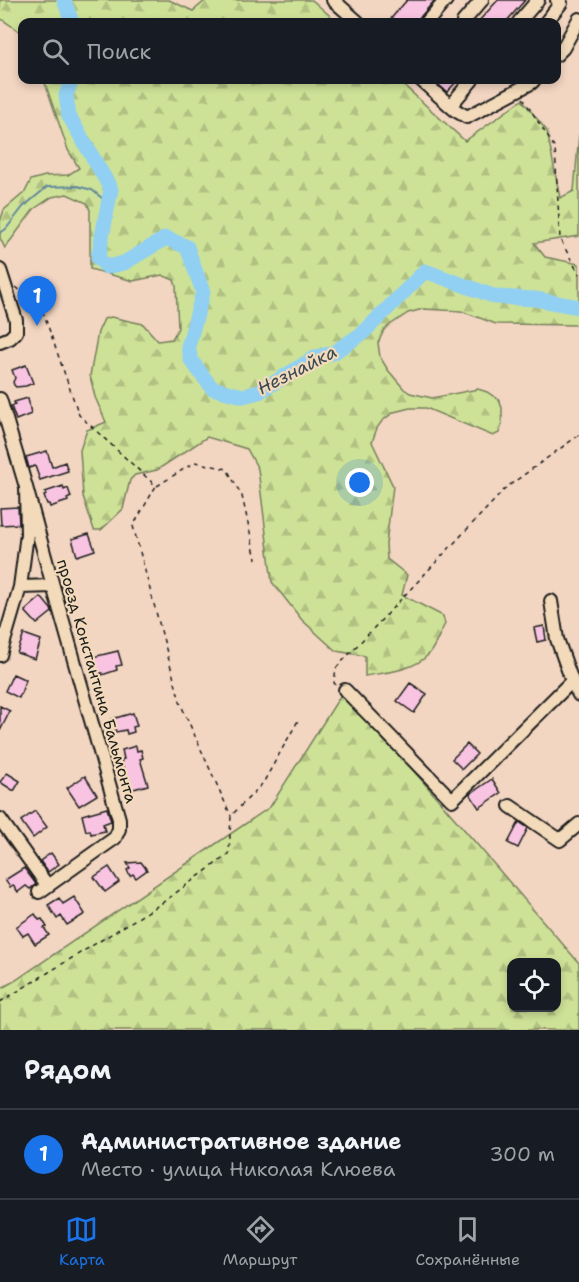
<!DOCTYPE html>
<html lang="ru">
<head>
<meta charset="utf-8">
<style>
  body { margin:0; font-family:"Shantell Sans",sans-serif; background:#242831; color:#f1f3f6 }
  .controls { position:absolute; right:18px; bottom:18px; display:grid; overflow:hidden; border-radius:12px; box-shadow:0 3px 9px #0003 }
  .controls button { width:54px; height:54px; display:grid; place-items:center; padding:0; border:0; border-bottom:2px solid #363941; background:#171b24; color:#f1f3f6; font:30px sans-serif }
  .you { position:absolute; left:360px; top:483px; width:21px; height:21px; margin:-15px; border:4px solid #fff; border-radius:50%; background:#1a73e8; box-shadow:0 0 0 9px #1a73e833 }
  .badge { display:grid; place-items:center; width:39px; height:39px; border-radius:50%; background:#1a73e8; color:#fff; font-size:20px; font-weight:700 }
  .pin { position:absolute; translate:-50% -50px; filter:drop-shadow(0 2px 3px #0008) }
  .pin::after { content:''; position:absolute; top:32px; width:21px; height:18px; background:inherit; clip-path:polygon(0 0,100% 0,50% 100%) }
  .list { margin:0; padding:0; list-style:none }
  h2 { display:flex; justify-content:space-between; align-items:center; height:78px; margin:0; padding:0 24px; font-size:26px }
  h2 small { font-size:20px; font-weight:400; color:#9ea1a6 }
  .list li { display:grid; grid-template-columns:39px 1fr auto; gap:18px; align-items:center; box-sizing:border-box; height:90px; padding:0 24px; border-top:2px solid #363941 }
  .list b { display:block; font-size:22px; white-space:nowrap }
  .list p { margin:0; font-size:20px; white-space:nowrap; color:#9ea1a6 }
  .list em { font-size:20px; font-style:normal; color:#9ea1a6 }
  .icon { flex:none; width:33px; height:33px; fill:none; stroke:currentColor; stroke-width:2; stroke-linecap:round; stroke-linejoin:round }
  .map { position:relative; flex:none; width:579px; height:1030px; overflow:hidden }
  .search { position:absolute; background:#171b24; box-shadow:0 3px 9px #0003; left:18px; right:18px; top:18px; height:66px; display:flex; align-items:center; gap:15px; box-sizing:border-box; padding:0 21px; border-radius:12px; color:#9ea1a6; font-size:22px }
  .sheet { height:168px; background:#171b24 }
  nav { display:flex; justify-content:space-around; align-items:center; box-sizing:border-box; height:84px; border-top:2px solid #363941; background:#171b24; font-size:16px; color:#9ea1a6 }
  nav a { display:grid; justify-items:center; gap:3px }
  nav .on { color:#1a73e8 }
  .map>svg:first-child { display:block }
  .forest { fill:url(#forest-firs); stroke:#757f5a; stroke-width:1.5; fill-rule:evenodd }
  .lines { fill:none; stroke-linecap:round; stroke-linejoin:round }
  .stream { stroke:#62889c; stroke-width:2 }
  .river { stroke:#91d0f2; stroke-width:15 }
  .building { fill:#f9c4e2; stroke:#1c1c1c; stroke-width:1.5 }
  .minor-casing { stroke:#1c1c1c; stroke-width:16 }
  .path { stroke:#1c1c1c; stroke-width:1.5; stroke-dasharray:4.5 4.5; stroke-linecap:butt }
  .minor { stroke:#f2daba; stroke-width:12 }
  .labels { text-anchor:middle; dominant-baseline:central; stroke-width:4.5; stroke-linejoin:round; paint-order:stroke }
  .street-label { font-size:16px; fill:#1c1c1c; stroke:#f2daba }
  .water-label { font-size:18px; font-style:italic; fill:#394952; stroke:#f2daba }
</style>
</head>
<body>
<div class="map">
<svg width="579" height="1030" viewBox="0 0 579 1030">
  <defs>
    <pattern id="forest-firs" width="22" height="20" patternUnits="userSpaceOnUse" patternTransform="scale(1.5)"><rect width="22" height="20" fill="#cee297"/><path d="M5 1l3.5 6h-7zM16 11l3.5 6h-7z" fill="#b0c182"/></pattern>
  </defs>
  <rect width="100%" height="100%" fill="#f3d6c2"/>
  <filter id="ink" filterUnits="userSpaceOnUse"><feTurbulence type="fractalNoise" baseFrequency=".0167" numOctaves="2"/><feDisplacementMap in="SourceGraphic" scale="12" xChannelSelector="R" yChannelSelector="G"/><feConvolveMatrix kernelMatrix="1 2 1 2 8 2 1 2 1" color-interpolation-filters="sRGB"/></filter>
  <g filter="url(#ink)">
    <!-- forest -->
    <path class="forest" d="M0,0H169L193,11L206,0H312L337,22H22V33L0,18Z
      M44,80H398L465,141L522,100L547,131L560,198L574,191L579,134V236L534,243L545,257L579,264V325L496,324L461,311L423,309L408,313L390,325L384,330L378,343L380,357L388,370L404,389L410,393L432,398L478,389L487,392L499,400L502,408V425L499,433L493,436L426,408H410L394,412L382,421L377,428L372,442L393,486L386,544L387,559L407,575L402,595L443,616L445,624C440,633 436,645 429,654C413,671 387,672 365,676V656L336,651L302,620L272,582L258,469L247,449L207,437L157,470L135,475L130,480L123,509L101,530H94L83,496L80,450L87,430L106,422L95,397L90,376L98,332L104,319L111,317L143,324L158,341L172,339L178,328L176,286L174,280L162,275L133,281L90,269V210L87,203L67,194L52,197L34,209L5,248L0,238V222L4,210L25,192L31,180L45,176L68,175L79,168L68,150Z
      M344,690L579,963V1030H0V989L16,980L270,807ZM512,962H556V1008H512Z"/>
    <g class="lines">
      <!-- stream -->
      <path class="stream" d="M0,233L6,229L23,207L47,187L77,186L92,190L108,203"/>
      <!-- river -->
      <path class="river" d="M64,0L72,22
        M72,80L66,95L69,116L111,189L98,258L107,267L124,263L166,238L187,247L203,292L188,347L191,360L212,388L243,396L259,392L316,357L333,353L363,333L425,271L496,297L535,299L579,307"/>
    </g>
    <!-- building -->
    <path class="building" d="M407,0H435L416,22H388Z
      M498,0H525L506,22H478Z
      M433,80H458L447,92Z
      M26,365L33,383L26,386L16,387L14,385L13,382L15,378L12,370Z
      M28,398L31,414L16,420L11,406L15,405L14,402Z
      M47,451L52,467L65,462L68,471L40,480L35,466L29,468L26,457Z
      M63,486L64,490L68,488L71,497L67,499L68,501L50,507L49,504H47L44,496L46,495L45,492Z
      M18,507L19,524L1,525L0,508Z
      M89,534L95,550L77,556L72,539Z
      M41,597L51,609L52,612L37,624L25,611Z
      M544,626L546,640L537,642L534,628Z
      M24,634L41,640L35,659L17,653Z
      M118,651L122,665L116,666L117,670L102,675V673L97,674L95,669L93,670L91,662L94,661L93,657Z
      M13,674L26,680L19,698L5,691Z
      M410,683L427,694L414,713L397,701Z
      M0,706L10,711L0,731Z
      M133,713L137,726L133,727L134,732L127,734L126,730L116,732L112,719Z
      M467,744L477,754L462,769L452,759Z
      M136,746L137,751L141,750L143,758L140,759L148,785L130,790L127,780L123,782L121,775L125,774L121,760L124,759L122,750Z
      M7,773L20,781L14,791L0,782Z
      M85,776L97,795L79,806L67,788Z
      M492,779L501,793L479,808L470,794Z
      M107,808L111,821L103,824L105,831L91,834L90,830L86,831L82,815Z
      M35,811L47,827L33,838L21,821Z
      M519,822L528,828L518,848L508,843Z
      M51,853L59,864L48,872L40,861Z
      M141,862L147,870L136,878L133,874L130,876L127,870L130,868L127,863Z
      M109,867L119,882L105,892L94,877Z
      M24,868L36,884L30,889L26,886L18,892L13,885L10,887L5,880Z
      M74,897L85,914L67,925L61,916L57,919L48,905L59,898L63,904Z
      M35,914L39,920L42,919L47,927L44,928L49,935L35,944L28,933L23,936L16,927Z"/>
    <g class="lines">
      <defs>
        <path id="minor" d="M333,0L358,22
          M427,22L446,0
          M463,22L482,0
          M519,22L538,0
          M546,22L561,3L557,0
          M556,55L563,48L579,19
          M421,80L455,110L467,117L531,83L534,80
          M450,106L472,80
          M0,270L16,320V332L10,338L0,342
          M0,399L26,487L27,534L20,587L0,655
          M26,487L53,586L119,819V829L115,838L39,892
          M20,587L53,586
          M551,601L557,639L572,681L579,695
          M345,690L452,800L572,681
          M510,806L560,840L579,824
          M0,819L47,885"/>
      </defs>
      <!-- minor casing -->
      <use href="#minor" class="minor-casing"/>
      <!-- path -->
      <path class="path" d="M523,98L555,148L560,239L579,274
        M16,287L42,309L79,415L156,486L133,526L181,705L231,816
        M157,486L195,462L227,469L242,496L256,559
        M336,685L334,683L336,668L507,487L579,435
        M0,1002L162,903L229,854L231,816L263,783L299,719"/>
      <!-- minor -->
      <use href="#minor" class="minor"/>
    </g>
  </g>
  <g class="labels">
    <!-- street labels -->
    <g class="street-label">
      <text transform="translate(97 681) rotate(74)">проезд Константина Бальмонта</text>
    </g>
    <!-- water labels -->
    <g class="water-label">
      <text transform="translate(297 370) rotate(-27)">Незнайка</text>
    </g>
  </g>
</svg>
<div class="controls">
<button><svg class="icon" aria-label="locate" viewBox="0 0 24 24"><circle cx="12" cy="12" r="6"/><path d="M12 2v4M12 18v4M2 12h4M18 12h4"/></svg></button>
</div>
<div class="you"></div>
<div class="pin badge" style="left:37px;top:326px">1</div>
<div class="search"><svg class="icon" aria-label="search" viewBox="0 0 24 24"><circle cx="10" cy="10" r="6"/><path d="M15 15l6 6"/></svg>Поиск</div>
</div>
<section class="sheet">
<h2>Рядом<small></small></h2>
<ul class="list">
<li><span class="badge">1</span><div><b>Административное здание</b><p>Место · улица Николая Клюева</p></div><em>300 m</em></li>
</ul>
</section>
<nav>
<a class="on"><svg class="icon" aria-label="map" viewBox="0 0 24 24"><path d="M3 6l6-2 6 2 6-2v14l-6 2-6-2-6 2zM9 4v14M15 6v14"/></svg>Карта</a>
<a><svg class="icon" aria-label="directions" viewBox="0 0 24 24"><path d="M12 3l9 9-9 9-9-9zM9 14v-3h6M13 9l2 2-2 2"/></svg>Маршрут</a>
<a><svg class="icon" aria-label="saved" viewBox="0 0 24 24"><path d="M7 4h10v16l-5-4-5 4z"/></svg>Сохранённые</a>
</nav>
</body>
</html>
